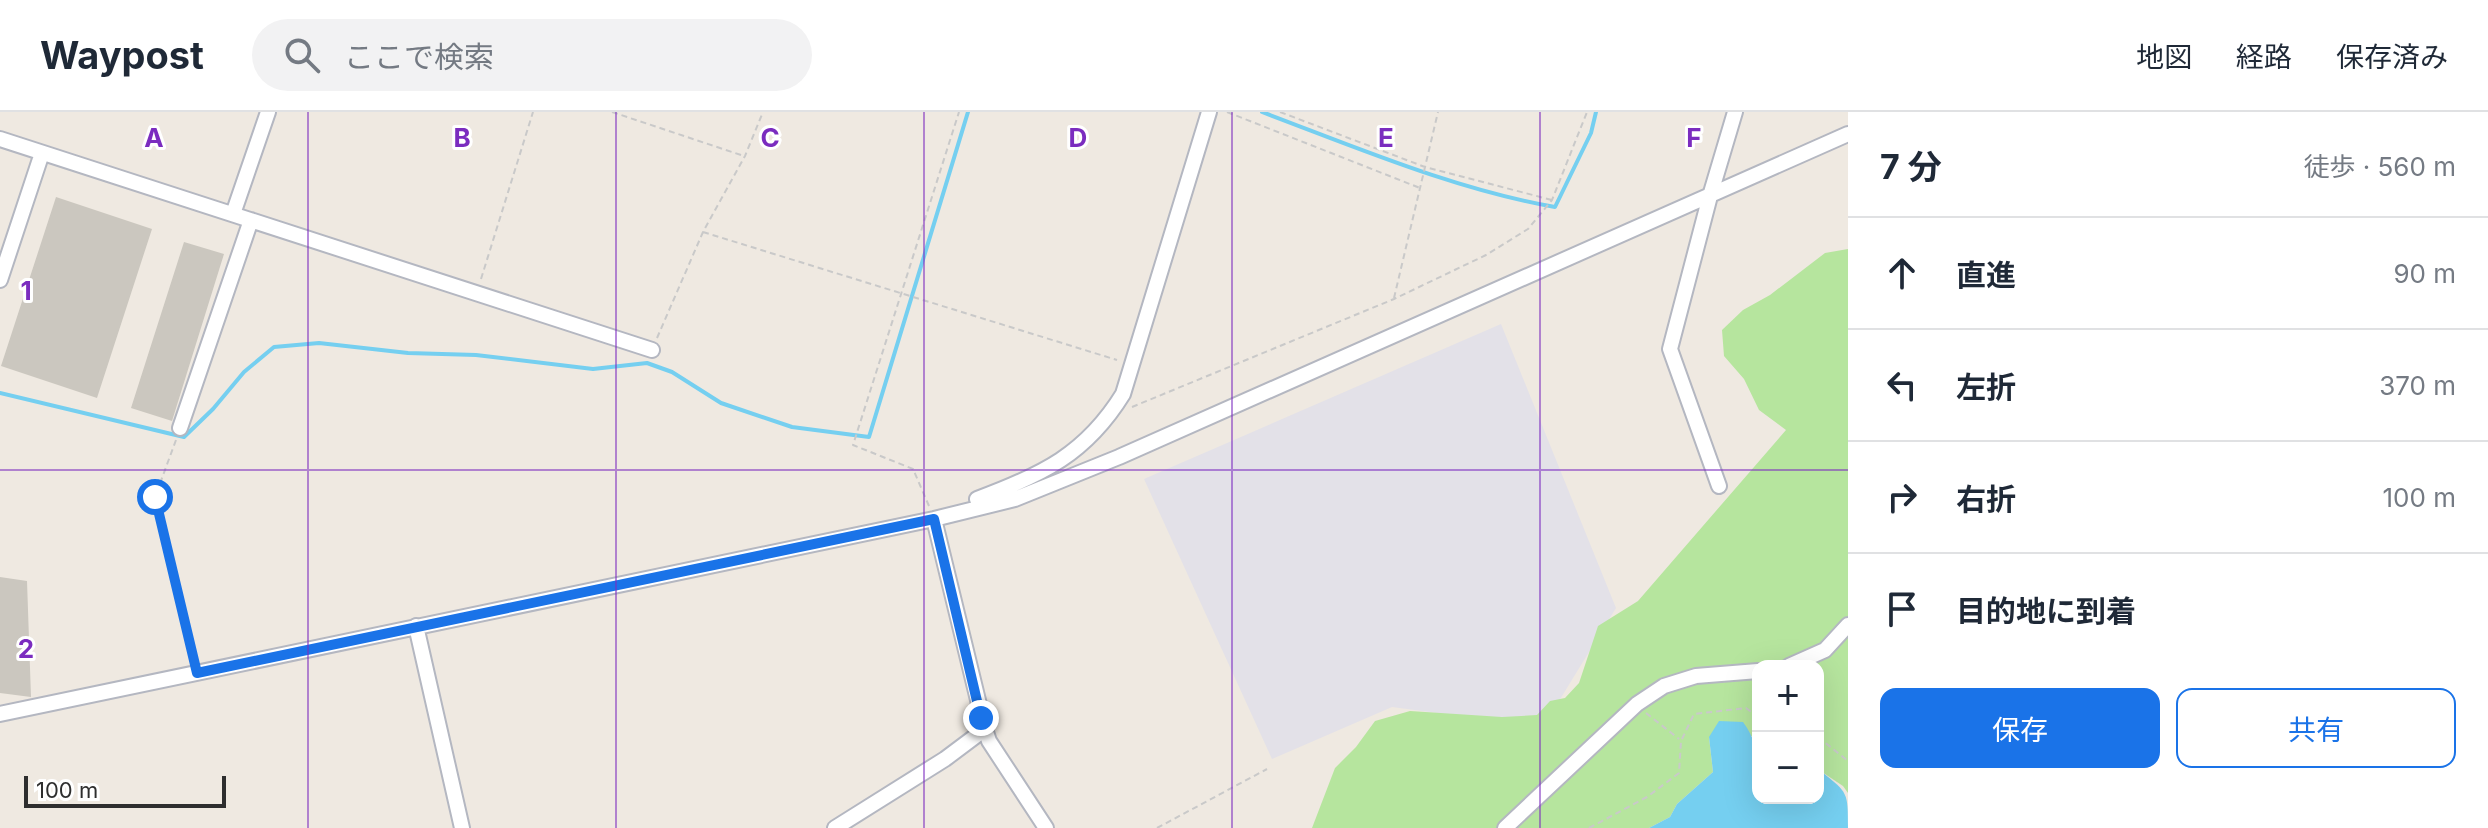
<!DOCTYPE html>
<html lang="ja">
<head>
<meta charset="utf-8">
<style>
  body { margin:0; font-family:Inter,"Noto Sans JP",sans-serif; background:#f2f2f3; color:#1f2937 }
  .controls { position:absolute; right:24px; bottom:24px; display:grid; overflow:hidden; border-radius:16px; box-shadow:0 8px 32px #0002 }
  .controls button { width:72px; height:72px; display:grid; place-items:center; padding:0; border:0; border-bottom:2px solid #e0e1e3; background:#fff; color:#1f2937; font:40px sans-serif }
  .scale { position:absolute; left:24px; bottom:20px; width:202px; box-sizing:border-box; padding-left:8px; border:4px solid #2e2e2e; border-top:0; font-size:22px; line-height:28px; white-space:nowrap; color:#2e2e2e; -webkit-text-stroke:6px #fff; paint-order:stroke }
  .stop { position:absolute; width:24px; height:24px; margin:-18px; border:6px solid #1a73e8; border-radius:50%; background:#fff }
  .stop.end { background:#1a73e8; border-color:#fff; box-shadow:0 2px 8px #0008 }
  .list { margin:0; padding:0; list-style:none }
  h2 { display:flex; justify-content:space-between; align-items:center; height:104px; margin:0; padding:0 32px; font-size:34px }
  h2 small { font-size:26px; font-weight:400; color:#747a83 }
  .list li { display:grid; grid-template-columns:52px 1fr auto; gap:24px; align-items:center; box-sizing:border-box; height:112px; padding:0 32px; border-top:2px solid #e0e1e3 }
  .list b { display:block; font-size:30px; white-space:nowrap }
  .list em { font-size:26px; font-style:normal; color:#747a83 }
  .actions { display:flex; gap:16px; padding:24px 32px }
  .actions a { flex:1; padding:18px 0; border:2px solid #1a73e8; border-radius:16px; text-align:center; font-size:28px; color:#1a73e8 }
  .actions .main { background:#1a73e8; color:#fff }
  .icon { flex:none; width:44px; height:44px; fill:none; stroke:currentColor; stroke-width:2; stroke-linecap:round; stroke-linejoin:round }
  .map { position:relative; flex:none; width:1848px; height:716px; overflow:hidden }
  header { display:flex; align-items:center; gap:48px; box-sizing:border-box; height:112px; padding:0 40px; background:#fff; border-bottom:2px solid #e0e1e3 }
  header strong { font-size:38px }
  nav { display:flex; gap:44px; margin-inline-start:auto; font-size:28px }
  .search { width:560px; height:72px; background:#f2f2f3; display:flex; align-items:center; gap:20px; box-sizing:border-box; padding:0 28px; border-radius:44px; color:#747a83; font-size:30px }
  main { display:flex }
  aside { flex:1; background:#fff }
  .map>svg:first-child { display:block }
  .industrial { fill:#e3e1e8 }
  .green { fill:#b6e59e }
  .water { fill:#75cff0 }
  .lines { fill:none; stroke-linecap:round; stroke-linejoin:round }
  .stream { stroke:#75cff0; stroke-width:4 }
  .building { fill:#cbc7bf }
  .minor-casing { stroke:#b4b7c1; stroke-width:18 }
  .path { stroke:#c9c9c9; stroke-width:2; stroke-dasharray:6 4; stroke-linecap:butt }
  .minor { stroke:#fff; stroke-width:14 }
  .route { stroke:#1a73e8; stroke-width:10 }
  .grid { fill:none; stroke:#7b2cbf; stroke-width:2; stroke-opacity:0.55 }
  .grid-label { font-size:26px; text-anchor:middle; font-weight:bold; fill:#7b2cbf; stroke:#fff; stroke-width:6; stroke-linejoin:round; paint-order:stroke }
</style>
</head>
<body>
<header>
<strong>Waypost</strong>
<div class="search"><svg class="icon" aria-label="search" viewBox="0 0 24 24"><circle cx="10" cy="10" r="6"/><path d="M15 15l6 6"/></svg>ここで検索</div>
<nav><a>地図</a><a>経路</a><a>保存済み</a></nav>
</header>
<main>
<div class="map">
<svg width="1848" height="716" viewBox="0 0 1848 716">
  <rect width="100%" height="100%" fill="#efe9e1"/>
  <!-- industrial -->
  <path class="industrial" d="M1501,212L1616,496L1543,615L1392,595L1272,647L1144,367Z"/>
  <!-- green -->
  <path class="green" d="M1848,137V681L1843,674L1822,660L1818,661V554H1758V637L1753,624L1709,625L1713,660L1677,692L1670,705L1649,716H1312L1335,656L1356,635L1375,609L1410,599L1502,605L1537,603L1550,589L1565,586L1579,571L1598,514L1638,489L1786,318L1759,298L1744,267L1724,244L1722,218L1743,198L1770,183L1825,141Z"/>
  <!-- water -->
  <path class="water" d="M1719,609L1743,610C1762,636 1758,655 1758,686H1818V661L1822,660C1848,681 1848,680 1848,716H1649L1670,705L1677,692L1713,660L1709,625Z"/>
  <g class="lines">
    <!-- stream -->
    <path class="stream" d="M1262,0C1358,36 1454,77 1555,95L1591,21L1596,0
      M0,281L184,325L213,297L244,260L274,235L319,231L408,241L476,243L593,257L647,251L672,260L721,291L792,315L869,325L968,0"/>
  </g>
  <!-- building -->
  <path class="building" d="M56,85L152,117L97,286L1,254Z
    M184,130L224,142L172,309L131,296Z
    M0,465L27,469L31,585L0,581Z"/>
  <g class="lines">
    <defs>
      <path id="minor" d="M0,27L652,238
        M233,102L268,0
        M0,168L42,41
        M180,316L251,108
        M1719,374L1670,237L1710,84L1735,0
        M977,387C1042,363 1086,342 1123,282L1209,0
        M934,407L985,617L989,629L1046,716
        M416,514L462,716
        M1789,554L1825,538L1848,513
        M0,602L934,407L1015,387L1119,345L1848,22
        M835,716L945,647L985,617
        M1505,716L1637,592L1664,574L1696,564L1758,559"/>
    </defs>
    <!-- minor casing -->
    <use href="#minor" class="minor-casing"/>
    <!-- path -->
    <path class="path" d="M612,0L744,44
      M1227,0L1420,76
      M1280,0L1425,55L1552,88
      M703,120L1117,248
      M481,167L533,0
      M1394,186L1438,0
      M657,226L703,120L745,44L763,0
      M1132,295L1394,187L1486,143L1528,117L1552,88L1587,0
      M176,328L155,385L193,546
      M929,394L913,357L853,333L959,0
      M1646,601L1679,627
      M1818,625L1848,649
      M1157,716L1267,657
      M1589,716L1647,685L1679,661L1681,629L1694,602L1746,596L1758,605"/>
    <!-- minor -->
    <use href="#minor" class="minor"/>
  </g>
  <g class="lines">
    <!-- route -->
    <path class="route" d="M155,385L197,561L934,407L981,606"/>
  </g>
  <!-- grid -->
  <path class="grid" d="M308,0V716M616,0V716M924,0V716M1232,0V716M1540,0V716M0,358H1848"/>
  <g class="grid-label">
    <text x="154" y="35">A</text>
    <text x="462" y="35">B</text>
    <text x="770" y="35">C</text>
    <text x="1078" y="35">D</text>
    <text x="1386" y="35">E</text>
    <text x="1694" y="35">F</text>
    <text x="26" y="188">1</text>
    <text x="26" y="546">2</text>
  </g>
</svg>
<div class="controls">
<button>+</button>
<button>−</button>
</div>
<div class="scale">100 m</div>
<div class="stop" style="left:155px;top:385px"></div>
<div class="stop end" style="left:981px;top:606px"></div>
</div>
<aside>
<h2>7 分<small>徒歩 · 560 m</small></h2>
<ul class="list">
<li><svg class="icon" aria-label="ahead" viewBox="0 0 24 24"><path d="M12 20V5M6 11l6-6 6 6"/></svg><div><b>直進</b></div><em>90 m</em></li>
<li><svg class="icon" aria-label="left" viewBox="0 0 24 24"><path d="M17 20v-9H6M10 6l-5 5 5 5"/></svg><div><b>左折</b></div><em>370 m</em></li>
<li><svg class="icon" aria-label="right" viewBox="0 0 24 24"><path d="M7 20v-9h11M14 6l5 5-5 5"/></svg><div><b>右折</b></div><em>100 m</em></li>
<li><svg class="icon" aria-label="arrive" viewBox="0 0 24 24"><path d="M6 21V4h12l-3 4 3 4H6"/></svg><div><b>目的地に到着</b></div></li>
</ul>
<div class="actions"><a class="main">保存</a><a>共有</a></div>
</aside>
</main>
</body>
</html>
